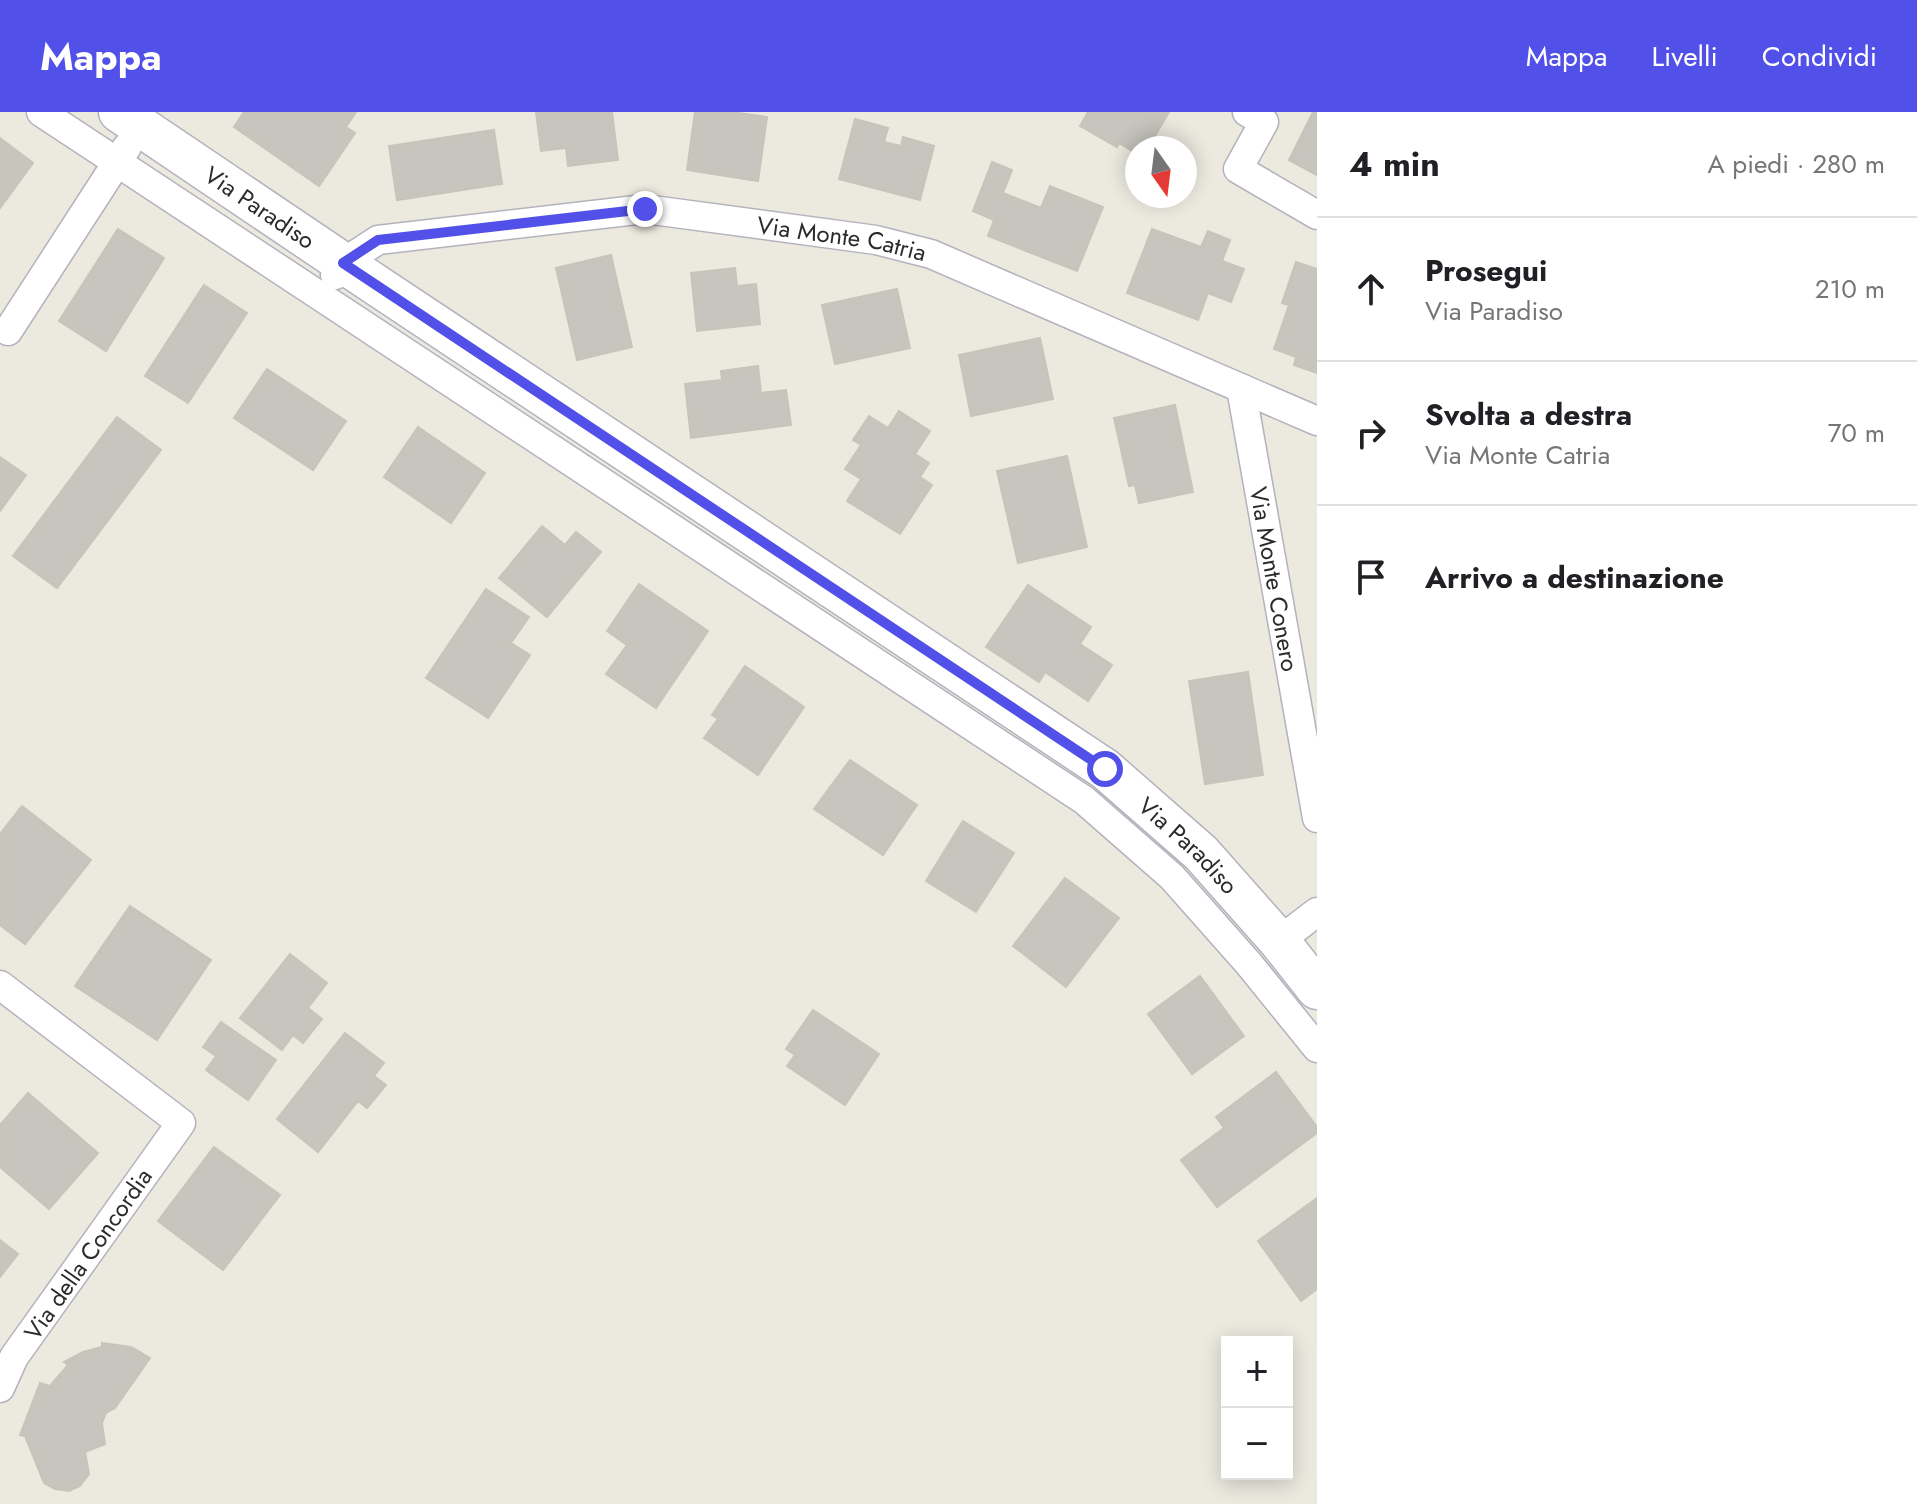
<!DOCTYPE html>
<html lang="it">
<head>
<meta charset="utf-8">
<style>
  body { margin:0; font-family:Jost,sans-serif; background:#f6f6f6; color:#202124 }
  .controls { position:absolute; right:24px; bottom:24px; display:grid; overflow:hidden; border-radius:0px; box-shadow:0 4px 20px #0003 }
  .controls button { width:72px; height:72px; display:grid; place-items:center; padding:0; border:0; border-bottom:2px solid #e0e0e0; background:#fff; color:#202124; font:40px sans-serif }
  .compass { position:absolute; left:1125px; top:24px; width:72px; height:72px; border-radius:50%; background:#fff; box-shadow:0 4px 20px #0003; rotate:166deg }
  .stop { position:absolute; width:24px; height:24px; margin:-18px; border:6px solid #5150e8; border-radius:50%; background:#fff }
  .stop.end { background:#5150e8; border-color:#fff; box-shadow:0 2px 8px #0008 }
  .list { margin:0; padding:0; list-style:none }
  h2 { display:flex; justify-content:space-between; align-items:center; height:104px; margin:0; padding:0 32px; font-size:34px }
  h2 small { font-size:26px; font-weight:400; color:#757577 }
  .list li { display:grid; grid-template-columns:52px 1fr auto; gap:24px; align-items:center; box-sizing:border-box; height:144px; padding:0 32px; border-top:2px solid #e0e0e0 }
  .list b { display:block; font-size:30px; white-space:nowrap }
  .list p { margin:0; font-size:26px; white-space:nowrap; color:#757577 }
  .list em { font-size:26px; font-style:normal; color:#757577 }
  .icon { flex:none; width:44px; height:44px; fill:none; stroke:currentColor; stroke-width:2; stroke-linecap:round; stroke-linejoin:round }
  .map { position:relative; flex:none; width:1317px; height:1392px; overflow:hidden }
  header { display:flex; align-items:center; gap:48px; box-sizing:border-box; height:112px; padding:0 40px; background:#5150e8; color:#fff }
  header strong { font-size:38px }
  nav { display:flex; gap:44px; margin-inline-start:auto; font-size:28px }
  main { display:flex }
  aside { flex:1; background:#fff }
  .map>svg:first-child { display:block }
  .building { fill:#c7c5be; stroke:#c7c5b9; stroke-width:2 }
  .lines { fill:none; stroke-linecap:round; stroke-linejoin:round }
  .minor-casing { stroke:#b3b2bd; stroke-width:31 }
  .secondary-casing { stroke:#b3b2bd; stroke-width:43 }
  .minor { stroke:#fff; stroke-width:28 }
  .secondary { stroke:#fff; stroke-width:40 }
  .route { stroke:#5150e8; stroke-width:10 }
  .labels { text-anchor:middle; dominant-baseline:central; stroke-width:6; stroke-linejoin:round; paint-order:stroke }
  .street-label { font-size:24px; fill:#2b2b2b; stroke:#fff }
</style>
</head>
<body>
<header>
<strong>Mappa</strong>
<nav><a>Mappa</a><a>Livelli</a><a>Condividi</a></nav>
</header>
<main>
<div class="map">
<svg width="1317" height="1392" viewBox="0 0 1317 1392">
  <rect width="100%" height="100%" fill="#ece9df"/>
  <!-- building -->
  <path class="building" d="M244,0H356L346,15L355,21L319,74L234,15Z
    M536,0H612L618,48L568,54L566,36L541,39Z
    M695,0H731L767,5L758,69L687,58Z
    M1088,0H1169L1148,36H1137V42L1119,31L1117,35L1080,14Z
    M1313,0H1317V63L1289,48Z
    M855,7L888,16L884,30L901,34L903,25L934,34L920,88L839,67Z
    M494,18L502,72L397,88L389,34Z
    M0,26L33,51L0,96Z
    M992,50L1012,58L1003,81L1041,96L1050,74L1103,95L1077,159L988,124L994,108L973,99Z
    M118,117L164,146L106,239L59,209Z
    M1152,117L1201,135L1208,119L1230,128L1222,149L1244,157L1231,190L1208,181L1198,208L1127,181Z
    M611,143L632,235L577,248L556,156Z
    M1296,150L1317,157V261L1294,253L1296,245L1274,237L1289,193L1282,191Z
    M735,156L737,174L756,172L760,212L697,219L691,161Z
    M204,173L247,201L188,291L145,264Z
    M897,177L910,236L835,252L822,193Z
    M1040,226L1053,287L971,304L959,243Z
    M758,254L761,281L786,278L791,313L691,326L685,272L722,268L721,259Z
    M267,257L346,309L313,358L234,306Z
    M1175,293L1193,380L1139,391L1135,373L1129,374L1114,306Z
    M899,299L930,319L915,342L929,351L920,365L932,373L900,422L847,389L861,367L845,357L861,333L853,328L869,304L888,316Z
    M117,305L161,338L57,476L13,444Z
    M418,315L485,361L451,411L384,365Z
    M1067,344L1087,435L1018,451L997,359Z
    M0,345L26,363L0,399Z
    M542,414L565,433L576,420L601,440L547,505L499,466Z
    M639,472L708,519L656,596L606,562L627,533L607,519Z
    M1028,473L1091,515L1080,532L1112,553L1088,589L1045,560L1039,570L986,535Z
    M486,477L529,505L511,531L530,543L488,606L426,566Z
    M745,554L804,595L758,663L704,626L718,607L712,603Z
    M1248,560L1263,663L1205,672L1189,569Z
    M850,648L917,693L883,743L814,697Z
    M22,694L91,748L25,832L0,813V722Z
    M963,709L1014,741L976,800L926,769Z
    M1065,766L1119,806L1066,875L1013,834Z
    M130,794L211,848L157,928L75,874Z
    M290,842L327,871L308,896L322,907L303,931L293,923L282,938L240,906Z
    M1200,864L1244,924L1192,962L1148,902Z
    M813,898L879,942L845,993L787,954L795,943L786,937Z
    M221,910L276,948L248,988L206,958L216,944L203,935Z
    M345,921L384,951L374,964L386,973L367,996L358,989L318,1040L277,1007Z
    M1276,960L1317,1015V1021L1217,1095L1181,1048L1224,1016L1216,1005Z
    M28,981L98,1041L49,1097L0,1055V1013Z
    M214,1035L280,1083L223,1158L158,1109Z
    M1317,1086V1177L1301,1189L1258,1129Z
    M0,1128L18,1142L0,1165Z
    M102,1231L131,1235L150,1246L115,1296L106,1301L102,1311L105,1332L85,1340L89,1362L80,1374L69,1379L55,1377L44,1371L25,1324L20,1323L40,1271L50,1274L68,1253L64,1250L83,1240L102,1235Z"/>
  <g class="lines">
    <defs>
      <g id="minor">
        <path d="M41,0L1084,688L1172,765L1249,852L1317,936"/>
        <path d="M1247,0L1264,10L1238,57L1317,103"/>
        <path id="s1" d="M335,163L343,151L378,128L645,97L876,128L931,142L1317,309"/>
        <path d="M8,219L127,35"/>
        <path id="s2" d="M1241,276L1317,706"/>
        <path d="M1279,829L1317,800"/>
        <path d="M0,873L181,1011L14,1245L0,1276"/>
      </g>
      <g id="secondary">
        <path id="s3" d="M119,0L343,151L1105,657L1201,741L1279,829L1317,877"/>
      </g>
    </defs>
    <!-- minor casing -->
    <use href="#minor" class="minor-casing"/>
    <!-- secondary casing -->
    <use href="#secondary" class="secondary-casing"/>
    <!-- minor -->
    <use href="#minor" class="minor"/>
    <!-- secondary -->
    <use href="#secondary" class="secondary"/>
  </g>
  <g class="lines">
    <!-- route -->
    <path class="route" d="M645,97L378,128L343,151L1105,657"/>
  </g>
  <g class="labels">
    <!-- street labels -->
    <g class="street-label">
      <text stroke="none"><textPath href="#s3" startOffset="170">Via Paradiso</textPath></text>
      <text stroke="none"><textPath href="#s1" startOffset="524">Via Monte Catria</textPath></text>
      <text stroke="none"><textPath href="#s2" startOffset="194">Via Monte Conero</textPath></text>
      <text stroke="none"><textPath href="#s3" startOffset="1298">Via Paradiso</textPath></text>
      <text transform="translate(88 1142) rotate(-55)">Via della Concordia</text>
    </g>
  </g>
</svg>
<div class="controls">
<button>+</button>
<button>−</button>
</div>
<svg class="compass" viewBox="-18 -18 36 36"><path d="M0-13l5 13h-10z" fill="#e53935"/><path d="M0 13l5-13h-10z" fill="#757577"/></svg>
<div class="stop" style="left:1105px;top:657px"></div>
<div class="stop end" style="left:645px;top:97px"></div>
</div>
<aside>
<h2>4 min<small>A piedi · 280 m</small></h2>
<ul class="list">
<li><svg class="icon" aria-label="ahead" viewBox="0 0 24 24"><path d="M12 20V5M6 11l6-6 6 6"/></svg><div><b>Prosegui</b><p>Via Paradiso</p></div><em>210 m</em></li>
<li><svg class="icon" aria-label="right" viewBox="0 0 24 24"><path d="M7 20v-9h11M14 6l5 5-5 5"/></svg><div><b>Svolta a destra</b><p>Via Monte Catria</p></div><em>70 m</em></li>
<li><svg class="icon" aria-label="arrive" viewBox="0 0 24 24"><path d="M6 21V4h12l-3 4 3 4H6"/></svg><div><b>Arrivo a destinazione</b></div></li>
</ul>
</aside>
</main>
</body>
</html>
